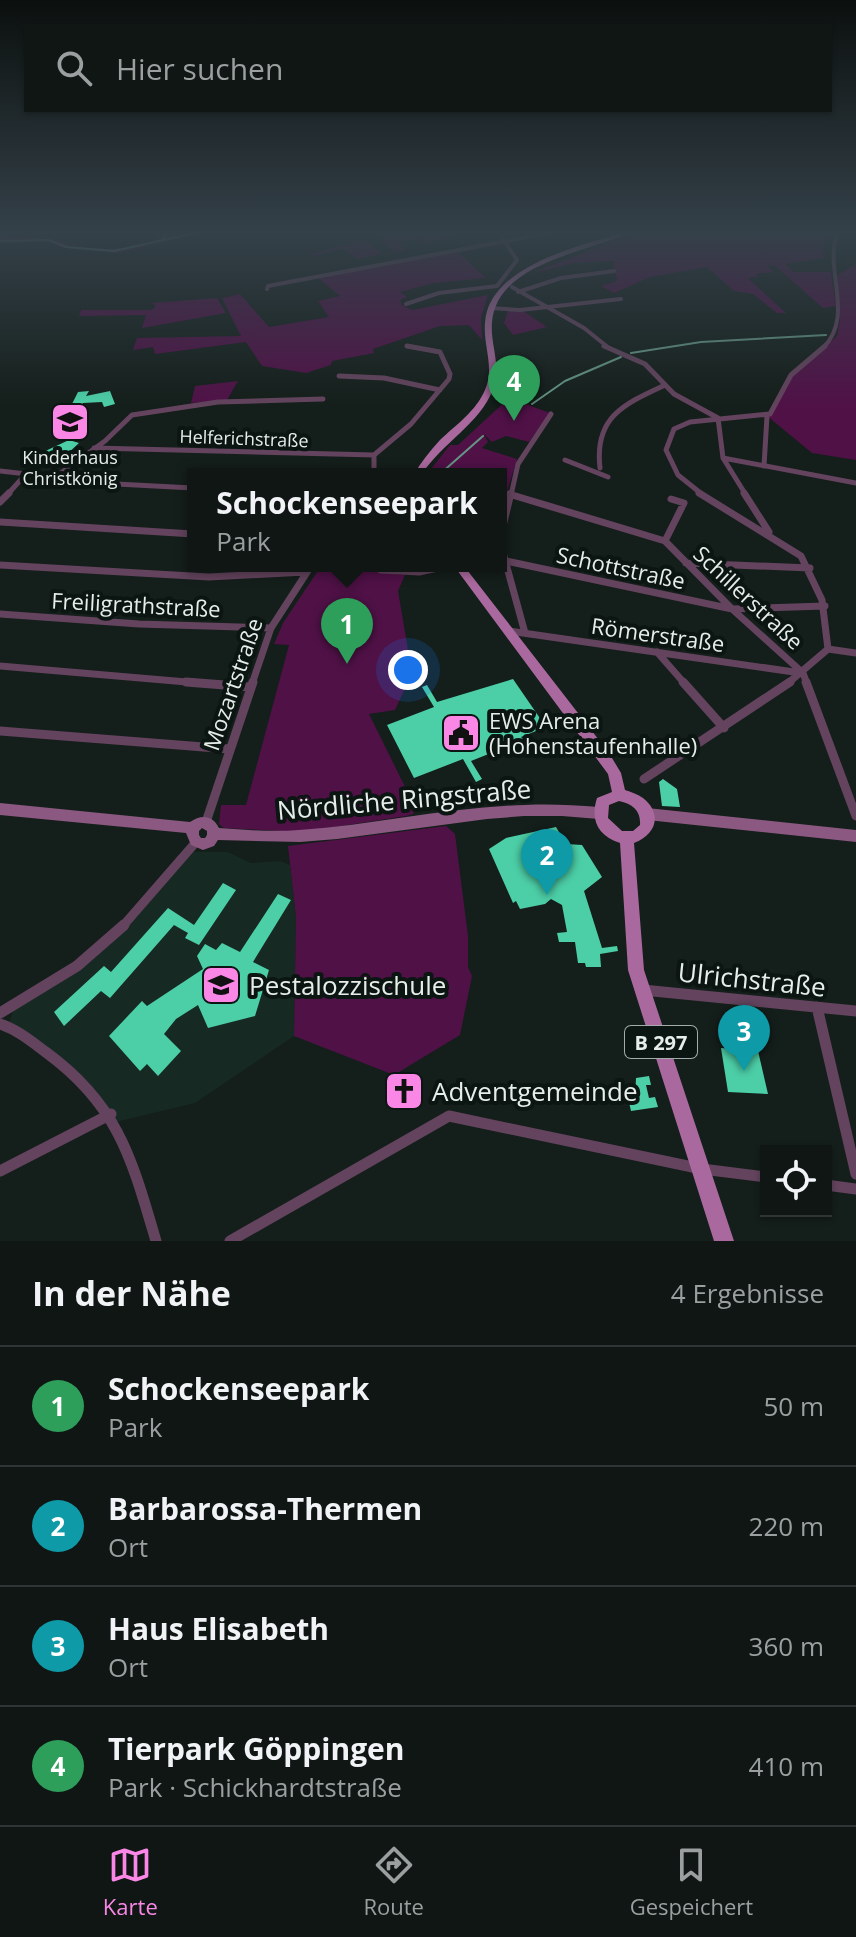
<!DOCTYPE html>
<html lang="de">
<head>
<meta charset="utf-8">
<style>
  body { margin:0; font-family:"Open Sans",sans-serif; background:#181f1d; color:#f1f3f6 }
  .controls { position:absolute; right:24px; bottom:24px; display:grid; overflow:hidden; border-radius:0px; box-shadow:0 2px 6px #0004 }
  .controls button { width:72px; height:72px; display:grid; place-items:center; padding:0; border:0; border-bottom:2px solid #2f3534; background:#0f1614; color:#f1f3f6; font:40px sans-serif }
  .you { position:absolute; left:408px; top:670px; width:28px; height:28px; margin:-20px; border:6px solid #fff; border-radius:50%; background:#1a73e8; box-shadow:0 0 0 12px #1a73e833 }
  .badge { display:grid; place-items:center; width:52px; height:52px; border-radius:50%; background:#fa87e6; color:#fff; font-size:26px; font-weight:700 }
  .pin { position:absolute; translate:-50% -66px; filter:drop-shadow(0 2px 4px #0008) }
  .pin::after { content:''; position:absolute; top:42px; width:28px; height:24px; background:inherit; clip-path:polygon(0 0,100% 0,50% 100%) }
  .popup { position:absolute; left:187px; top:468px; width:320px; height:104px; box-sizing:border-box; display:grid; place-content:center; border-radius:0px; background:#0f1614; filter:drop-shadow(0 2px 6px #0005); font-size:26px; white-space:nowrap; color:#9b9fa0 }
  .popup b { font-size:30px; color:#f1f3f6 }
  .popup::after { content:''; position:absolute; left:50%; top:100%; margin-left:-16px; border:16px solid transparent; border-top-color:#0f1614 }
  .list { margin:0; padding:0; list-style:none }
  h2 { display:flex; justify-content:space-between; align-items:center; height:104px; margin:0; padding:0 32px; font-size:34px }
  h2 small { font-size:26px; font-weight:400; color:#9b9fa0 }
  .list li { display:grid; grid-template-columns:52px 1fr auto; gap:24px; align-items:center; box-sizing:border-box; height:120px; padding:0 32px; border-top:2px solid #2f3534 }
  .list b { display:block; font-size:30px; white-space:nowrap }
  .list p { margin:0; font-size:26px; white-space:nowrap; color:#9b9fa0 }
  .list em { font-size:26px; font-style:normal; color:#9b9fa0 }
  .icon { flex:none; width:44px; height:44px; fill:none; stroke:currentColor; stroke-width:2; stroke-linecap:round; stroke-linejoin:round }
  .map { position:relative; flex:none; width:856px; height:1241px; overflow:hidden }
  .search { position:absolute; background:#0f1614; box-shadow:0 2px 6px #0004; left:24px; right:24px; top:24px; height:88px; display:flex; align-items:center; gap:20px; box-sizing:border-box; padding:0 28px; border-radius:0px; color:#9b9fa0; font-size:30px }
  .sheet { height:584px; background:#0f1614 }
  nav { display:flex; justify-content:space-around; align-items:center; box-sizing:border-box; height:112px; border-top:2px solid #2f3534; background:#0f1614; font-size:22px; color:#9b9fa0 }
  nav a { display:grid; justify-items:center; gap:4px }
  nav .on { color:#fa87e6 }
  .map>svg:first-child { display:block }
  .built { fill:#172923 }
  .green { fill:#501147 }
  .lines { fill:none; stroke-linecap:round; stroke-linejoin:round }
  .stream { stroke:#649685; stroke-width:2 }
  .building { fill:#4ccfa7 }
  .street-far4 { stroke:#63435d; stroke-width:4 }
  .street-far3 { stroke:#63435d; stroke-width:5 }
  .street-far2 { stroke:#63435d; stroke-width:7 }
  .street-far1 { stroke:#63435d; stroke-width:9 }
  .street { stroke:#63435d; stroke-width:11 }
  .secondary { fill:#8b5881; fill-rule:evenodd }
  .primary { fill:#aa699e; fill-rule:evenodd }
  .labels { text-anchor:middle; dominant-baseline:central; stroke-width:8; stroke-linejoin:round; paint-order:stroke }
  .far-street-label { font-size:18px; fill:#e6edea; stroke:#0b1511 }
  .far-poi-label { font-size:18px; fill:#e6edea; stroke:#0b1511 }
  .shield { fill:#0b1511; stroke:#a4aca9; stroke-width:2 }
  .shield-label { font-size:20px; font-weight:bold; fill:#e6edea }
  .street-label { font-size:22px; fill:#e6edea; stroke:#0b1511 }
  .poi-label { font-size:22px; fill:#e6edea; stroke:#0b1511; text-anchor:start }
  .near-street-label { font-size:26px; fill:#e6edea; stroke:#0b1511 }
  .near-poi-label { font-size:26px; fill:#e6edea; stroke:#0b1511; text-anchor:start }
</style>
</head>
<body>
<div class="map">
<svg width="856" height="1241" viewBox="0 0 856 1241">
  <rect width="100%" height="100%" fill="#141e1a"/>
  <!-- built -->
  <path class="built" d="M186,852H228L251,863L280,861L290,865L296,917L294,1036L195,1103L116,1122L104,1105L8,1027L15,1005L120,930Z"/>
  <!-- green -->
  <path class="green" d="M0,233H20L7,236C22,238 43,236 56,238C60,239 63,242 67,244C86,251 152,252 160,233H203L118,253L64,248L47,242L0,243Z
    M373,233H477L424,243L419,239L397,242L406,250L394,252Z
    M634,233H831L823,246L824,258L785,264L794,272H831L836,306L823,308L774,265L767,266L774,272L756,274L758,277L748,278L786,313H777L753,294L734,291L707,267L650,277L614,293L601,286L617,281L613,261L575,263L532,273Z
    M365,240L382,254L357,259L343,248L315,256L310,254Z
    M457,251L486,278L434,283L400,292L407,297L400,300L402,305L412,310L488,295L481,318L482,340L469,325L440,326L373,349L374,353L332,361L331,365L306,373L262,366L246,342L155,354L153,347L133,350L137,338L241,336L222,298L240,294L269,327L329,317L318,301L340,296L317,277Z
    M856,264V460L812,453L767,416L791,376L837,336L840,320L836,276Z
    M217,298L226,313L142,328L146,315L79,316L81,310H152L156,306L151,303Z
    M508,311H523L547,327L513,335L504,323Z
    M238,381L227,400L191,403L195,386Z
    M509,398L550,413L529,442L506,436L492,442L484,434L488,442L482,448L517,459L501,511V474H427L450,445H458Z
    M321,566H384L383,573L405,575L398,591L412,673L395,710L369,714L416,809L413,814L406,816L302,832L224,828L219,824L221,805H246L289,645L274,644L283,623Z
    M446,826L455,834L468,936V967L472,976L460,1035L394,1075L294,1036L296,917L288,846Z"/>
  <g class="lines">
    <!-- stream -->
    <path class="stream" d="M163,240L197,233
      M0,241L49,240L66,247L114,251L163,240L166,233
      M631,353L701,342L826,335
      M532,404L565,381L621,357
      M440,474L483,436"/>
  </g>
  <!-- building -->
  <path class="building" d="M89,391L86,396L110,391L115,404L104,407L102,402L83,403L76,418L82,417L80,426H61L78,392Z
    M69,440L79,443L65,456L41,453Z
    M513,679L546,727L521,737L524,740L471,761L482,779L476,782L463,759L414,778L387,725L434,707L422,687L427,685L437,702Z
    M663,779L677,789L680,807L662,806L659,782Z
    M556,827L566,844L582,845L602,877L584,891L602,948L617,946L618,951L600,954L601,967H586L585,963H578L575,942H559L557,933L567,932L562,905L551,899L545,904L520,909L516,901L513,903L489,849L506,838Z
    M223,883L236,890L199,945L185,938L188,933L174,925L110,998L101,991L64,1026L54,1012L104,966L111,972L168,908L194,925Z
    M278,894L291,900L253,962L269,970L255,1016L208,1028L198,1005L176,1019L164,1034L181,1051L158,1076L147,1064L140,1071L109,1036L142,1001L147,1006L203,969L197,956L205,944L216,950L222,943L240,952Z
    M721,1048L758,1051L768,1094L728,1092Z
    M649,1076L651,1085H646L649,1098L655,1097L658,1107L631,1111L628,1098H635L636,1078Z"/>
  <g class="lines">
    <!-- street-far4 -->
    <path class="street-far4" d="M512,287L584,328L609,348
      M267,289L268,286L549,233
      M518,292L561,278L614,271
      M406,304L439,293L497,286L517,260L499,233
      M490,308L520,310L621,299
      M407,346L418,348
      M823,348C855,316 824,272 837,233"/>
    <!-- street-far3 -->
    <path class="street-far3" d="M604,346L645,364L674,394L718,418L723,458L746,495
      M339,376L384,378L440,390
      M94,448L374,455V474
      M374,455L411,424L449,379L450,374L440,352L407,346
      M723,458L856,483
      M565,460L608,477
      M764,466L767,416
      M600,468C594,417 624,404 665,385
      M0,471L116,484L193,488
      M54,478L105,441L132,415L218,402L323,399
      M7,495L25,475
      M511,495L518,464L551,414
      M703,495L678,475L666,450L674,429L690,422L770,414L791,375L825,346"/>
    <!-- street-far2 -->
    <path class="street-far2" d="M511,493L503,526L502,549L525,633
      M699,493L801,556L822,600L828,649L787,684
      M744,493L769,532
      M509,494L665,541L732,609L803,673L807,684
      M0,502L9,493
      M0,522L193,534
      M665,541L684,503L671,499
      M506,561L732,609L825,606
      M686,563L810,568
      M0,565L209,577L305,572
      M381,570L419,572L447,566
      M0,614L139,624L271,628
      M509,631L801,673
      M828,649L856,653
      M657,652L685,684
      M0,666L210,684
      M252,684L271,628L311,566"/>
    <!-- street-far1 -->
    <path class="street-far1" d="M186,682L250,687
      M683,682L724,728
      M806,682L856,816
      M0,731L229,749
      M644,779L790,682
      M206,822L253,682
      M122,927L196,842"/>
    <!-- street -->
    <path class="street" d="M643,990L856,1011
      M817,1007L856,1174
      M0,1013L77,966L124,925
      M0,1024C18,1030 32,1042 47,1053C119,1106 132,1160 156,1241
      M0,1171L111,1114
      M826,1185L856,1189
      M230,1241L449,1116L702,1169L766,1177"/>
    <!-- secondary -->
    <path class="secondary" d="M0,803L190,822C201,814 213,815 219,828C246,830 272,832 299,830C375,825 449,807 525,805C550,804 574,805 599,807L603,809L605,813L603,817L599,819L562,816H524L487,819L337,839L300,842L218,840L214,846L203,850L191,845L186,833L0,815ZM202,828L207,831V835L205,838H201L199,835V831Z
      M647,808L856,830V842L647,820L643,818L641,814L643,810Z"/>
    <!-- primary -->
    <path class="primary" d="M620,233H630C587,252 497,263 492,322C490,345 502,366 493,389C480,424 442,443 422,474H414C421,462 430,451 440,440C456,425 476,411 485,390C495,367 483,346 485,323C488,267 577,247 620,233Z
      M454,566H464L609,753L621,773L625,790C631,792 637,794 643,798C663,814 656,835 634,843L644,970L734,1241H714L628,970L620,843C598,836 590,820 597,798L612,792L608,774ZM619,801C633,804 641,811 640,825L633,831H622L608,818L609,805Z"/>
  </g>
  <!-- sky -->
  <linearGradient id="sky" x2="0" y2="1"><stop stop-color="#0b100e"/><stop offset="0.57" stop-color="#344149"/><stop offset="1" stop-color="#344149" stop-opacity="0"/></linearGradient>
  <rect width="856" height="407" fill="url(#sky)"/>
  <!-- icons -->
  <defs>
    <symbol id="school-square" viewBox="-11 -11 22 22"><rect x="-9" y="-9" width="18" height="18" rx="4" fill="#fa87e6" stroke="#0b1511"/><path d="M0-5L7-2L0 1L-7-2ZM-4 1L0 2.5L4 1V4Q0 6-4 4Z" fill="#111"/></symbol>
    <symbol id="civic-square" viewBox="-11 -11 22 22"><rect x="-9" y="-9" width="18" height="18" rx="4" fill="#fa87e6" stroke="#0b1511"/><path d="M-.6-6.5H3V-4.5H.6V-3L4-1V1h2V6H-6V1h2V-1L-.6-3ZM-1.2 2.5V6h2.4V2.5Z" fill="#111"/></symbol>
    <symbol id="church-square" viewBox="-11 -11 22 22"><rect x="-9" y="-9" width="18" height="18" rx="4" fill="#fa87e6" stroke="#0b1511"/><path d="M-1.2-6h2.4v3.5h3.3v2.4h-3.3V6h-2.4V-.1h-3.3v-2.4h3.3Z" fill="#111"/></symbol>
  </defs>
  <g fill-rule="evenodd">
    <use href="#school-square" x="48" y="400" width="44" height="44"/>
    <use href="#civic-square" x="439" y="711" width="44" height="44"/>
    <use href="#school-square" x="199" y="963" width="44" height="44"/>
    <use href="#church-square" x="382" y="1069" width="44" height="44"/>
  </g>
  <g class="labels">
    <!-- far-street labels -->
    <g class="far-street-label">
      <text transform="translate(244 438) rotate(2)">Helferichstraße</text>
    </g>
    <!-- far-poi labels -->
    <g class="far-poi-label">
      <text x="70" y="457">Kinderhaus<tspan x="70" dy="21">Christkönig</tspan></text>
    </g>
    <!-- shield labels -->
    <rect class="shield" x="625" y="1026" width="72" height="32" rx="6"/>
    <g class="shield-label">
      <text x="661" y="1042">B 297</text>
    </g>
    <!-- street labels -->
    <g class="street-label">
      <text transform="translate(621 567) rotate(12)">Schottstraße</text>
      <text transform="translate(749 597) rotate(43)">Schillerstraße</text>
      <text transform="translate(136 604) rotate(3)">Freiligrathstraße</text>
      <text transform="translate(658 634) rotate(8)">Römerstraße</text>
      <text transform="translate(232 684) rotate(-71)">Mozartstraße</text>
    </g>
    <!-- poi labels -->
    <g class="poi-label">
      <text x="489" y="720">EWS Arena<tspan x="489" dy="25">(Hohenstaufenhalle)</tspan></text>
    </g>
    <!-- near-street labels -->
    <g class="near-street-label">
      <text transform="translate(404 799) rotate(-5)">Nördliche Ringstraße</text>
      <text transform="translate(752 979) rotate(6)">Ulrichstraße</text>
    </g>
    <!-- near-poi labels -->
    <g class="near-poi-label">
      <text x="249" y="985">Pestalozzischule</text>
      <text x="432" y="1091">Adventgemeinde</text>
    </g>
  </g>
</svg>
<div class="controls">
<button><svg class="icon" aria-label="locate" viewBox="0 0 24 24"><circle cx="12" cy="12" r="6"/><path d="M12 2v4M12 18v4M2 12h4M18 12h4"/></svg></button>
</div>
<div class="you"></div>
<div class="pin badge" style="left:347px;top:664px;background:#2e9e5b">1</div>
<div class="popup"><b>Schockenseepark</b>Park</div>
<div class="pin badge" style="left:547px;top:895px;background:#0f9aa8">2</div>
<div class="pin badge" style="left:744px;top:1071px;background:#0f9aa8">3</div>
<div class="pin badge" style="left:514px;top:421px;background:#2e9e5b">4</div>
<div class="search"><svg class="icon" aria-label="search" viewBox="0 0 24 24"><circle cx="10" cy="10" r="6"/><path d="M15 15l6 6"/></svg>Hier suchen</div>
</div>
<section class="sheet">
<h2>In der Nähe<small>4 Ergebnisse</small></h2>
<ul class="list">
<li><span class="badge" style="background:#2e9e5b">1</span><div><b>Schockenseepark</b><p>Park</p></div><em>50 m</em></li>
<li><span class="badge" style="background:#0f9aa8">2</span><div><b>Barbarossa-Thermen</b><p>Ort</p></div><em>220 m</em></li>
<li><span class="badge" style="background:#0f9aa8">3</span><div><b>Haus Elisabeth</b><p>Ort</p></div><em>360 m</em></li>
<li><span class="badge" style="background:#2e9e5b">4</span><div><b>Tierpark Göppingen</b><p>Park · Schickhardtstraße</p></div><em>410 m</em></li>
</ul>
</section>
<nav>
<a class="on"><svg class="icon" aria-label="map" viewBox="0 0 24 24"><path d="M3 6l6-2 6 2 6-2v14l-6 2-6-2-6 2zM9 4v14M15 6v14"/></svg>Karte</a>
<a><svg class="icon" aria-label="directions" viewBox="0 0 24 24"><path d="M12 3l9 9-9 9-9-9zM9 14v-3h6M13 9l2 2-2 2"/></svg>Route</a>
<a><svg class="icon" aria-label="saved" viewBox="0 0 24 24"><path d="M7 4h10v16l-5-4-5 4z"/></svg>Gespeichert</a>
</nav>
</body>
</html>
